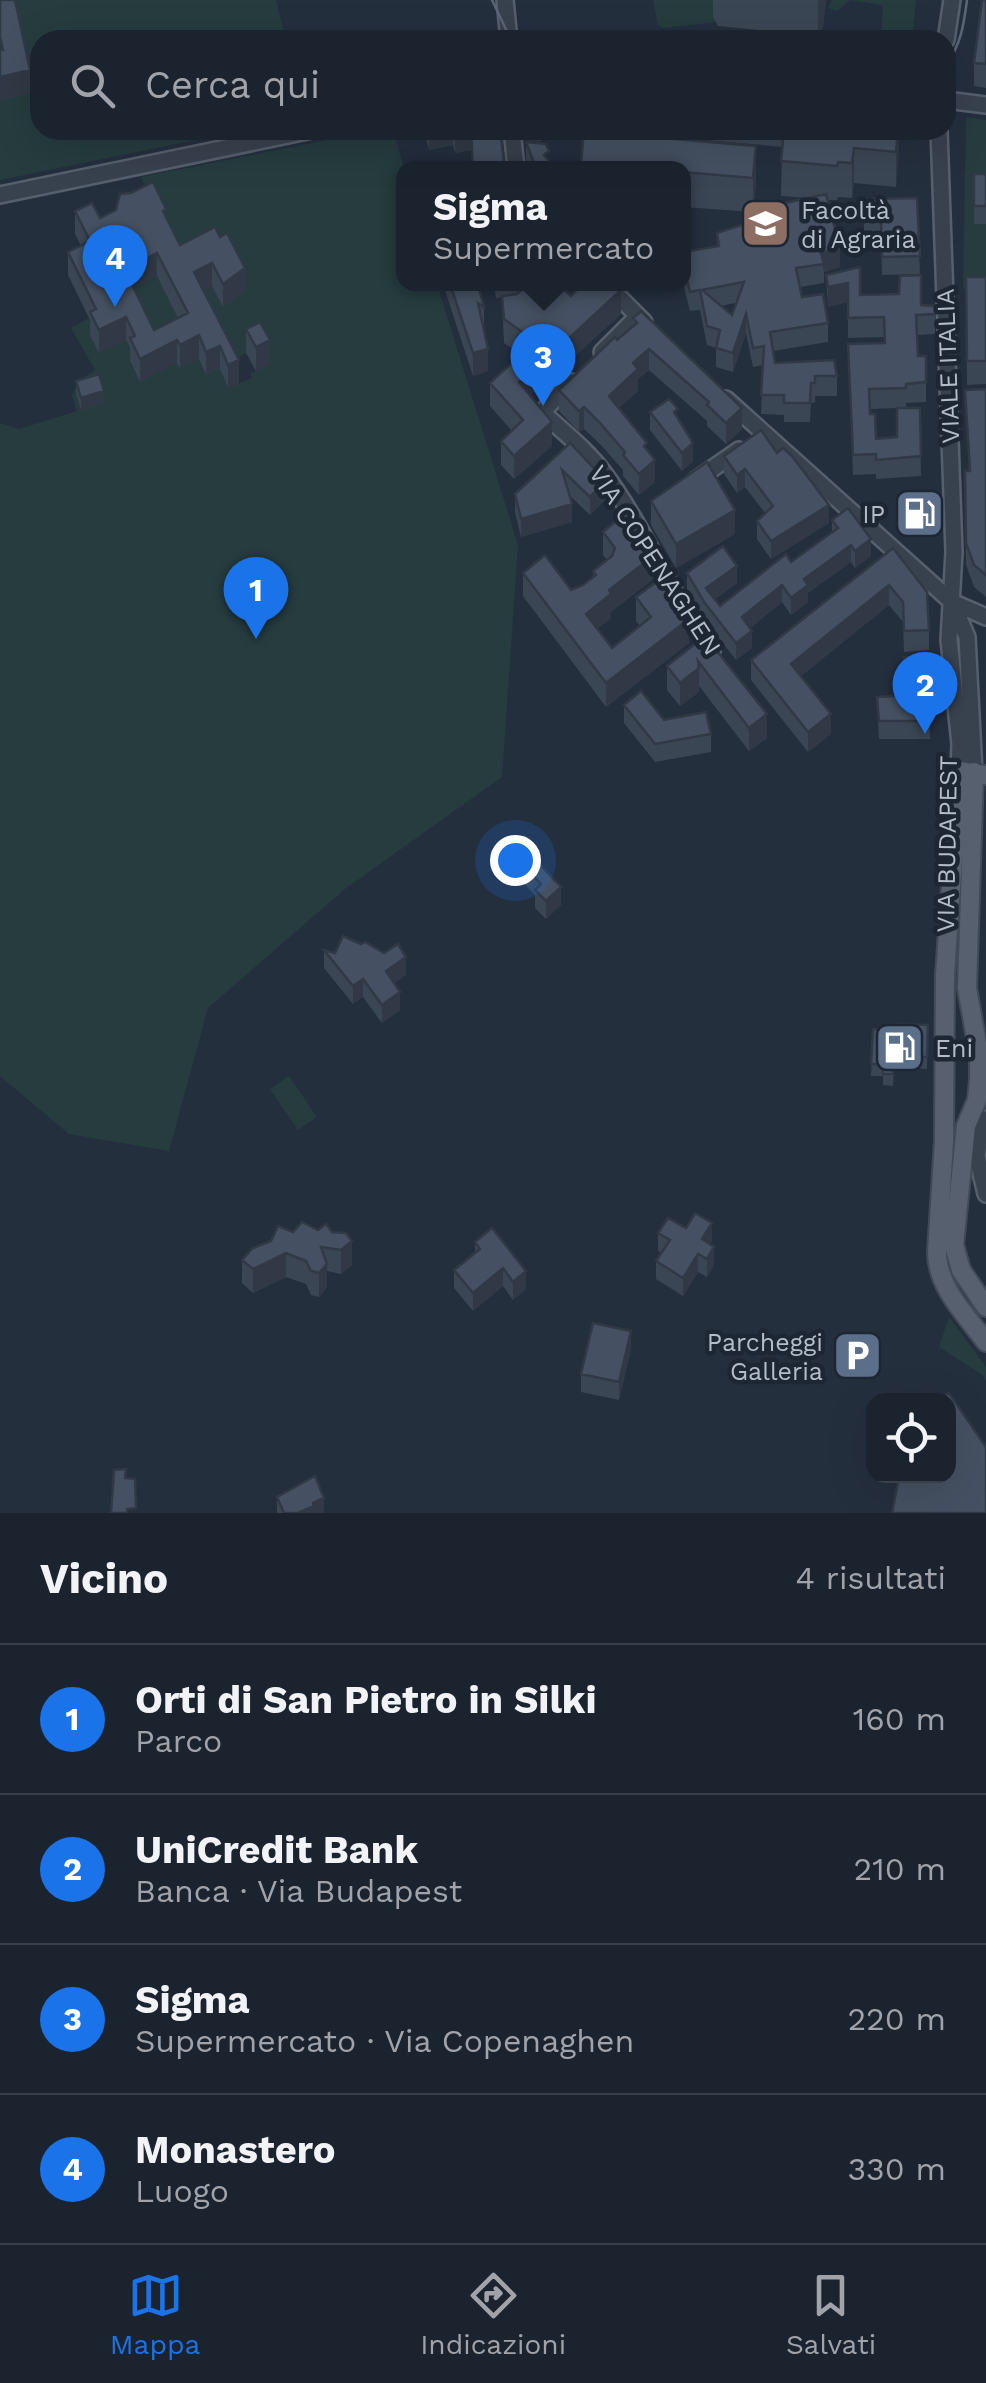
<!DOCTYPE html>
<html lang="it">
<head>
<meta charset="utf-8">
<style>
  body { margin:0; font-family:"Work Sans",sans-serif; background:#282f3a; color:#f1f3f6 }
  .controls { position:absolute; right:30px; bottom:30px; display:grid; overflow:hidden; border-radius:20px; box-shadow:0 10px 40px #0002 }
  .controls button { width:90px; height:90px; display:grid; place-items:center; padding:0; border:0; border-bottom:2px solid #39404a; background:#1b232e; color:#f1f3f6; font:50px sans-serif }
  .you { position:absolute; left:515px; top:860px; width:35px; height:35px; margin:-25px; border:8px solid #fff; border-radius:50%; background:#1a73e8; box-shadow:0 0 0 15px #1a73e833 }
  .badge { display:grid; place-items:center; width:65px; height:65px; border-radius:50%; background:#1a73e8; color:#fff; font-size:32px; font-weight:700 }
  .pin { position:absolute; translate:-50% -82px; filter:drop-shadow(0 2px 5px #0008) }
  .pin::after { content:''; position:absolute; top:52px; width:35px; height:30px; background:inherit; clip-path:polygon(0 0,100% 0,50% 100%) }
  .popup { position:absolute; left:396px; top:161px; width:295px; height:130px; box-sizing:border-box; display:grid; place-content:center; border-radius:20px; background:#1b232e; filter:drop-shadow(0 2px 8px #0005); font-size:32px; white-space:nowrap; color:#a0a4aa }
  .popup b { font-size:38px; color:#f1f3f6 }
  .popup::after { content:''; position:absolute; left:50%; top:100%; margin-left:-20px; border:20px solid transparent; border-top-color:#1b232e }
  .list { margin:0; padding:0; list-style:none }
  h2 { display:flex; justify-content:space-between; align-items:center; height:130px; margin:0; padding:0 40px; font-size:42px }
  h2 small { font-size:32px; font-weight:400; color:#a0a4aa }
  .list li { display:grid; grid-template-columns:65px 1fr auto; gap:30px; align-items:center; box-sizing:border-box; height:150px; padding:0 40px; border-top:2px solid #39404a }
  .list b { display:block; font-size:38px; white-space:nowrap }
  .list p { margin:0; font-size:32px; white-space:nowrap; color:#a0a4aa }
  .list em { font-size:32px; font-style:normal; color:#a0a4aa }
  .icon { flex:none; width:55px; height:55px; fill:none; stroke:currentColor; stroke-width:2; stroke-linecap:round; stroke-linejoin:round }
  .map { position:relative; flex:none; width:986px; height:1513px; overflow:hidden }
  .search { position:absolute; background:#1b232e; box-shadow:0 10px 40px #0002; left:30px; right:30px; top:30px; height:110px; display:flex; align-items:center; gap:25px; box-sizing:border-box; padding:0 35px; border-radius:30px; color:#a0a4aa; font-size:38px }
  .sheet { height:730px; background:#1b232e }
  nav { display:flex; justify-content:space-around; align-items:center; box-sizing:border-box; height:140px; border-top:2px solid #39404a; background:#1b232e; font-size:28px; color:#a0a4aa }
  nav a { display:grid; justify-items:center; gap:5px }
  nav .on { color:#1a73e8 }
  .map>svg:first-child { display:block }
  .green { fill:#263c3f }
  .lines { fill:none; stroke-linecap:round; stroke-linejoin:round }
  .minor-casing { stroke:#565f6c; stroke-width:20 }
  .major-casing { stroke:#414a57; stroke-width:22 }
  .minor { stroke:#38414e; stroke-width:15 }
  .major { stroke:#56606e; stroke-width:18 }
  .tram { stroke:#5a6575; stroke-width:2.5 }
  .wall { fill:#3b4654; fill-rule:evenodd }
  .shaded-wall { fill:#303945 }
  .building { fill:#455162; stroke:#303945; stroke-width:2.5; fill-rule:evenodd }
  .labels { text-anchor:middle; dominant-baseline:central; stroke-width:9; stroke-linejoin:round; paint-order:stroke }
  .poi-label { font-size:25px; fill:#b4bcc9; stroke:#1d2633; text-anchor:start }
  .street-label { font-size:25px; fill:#b4bcc9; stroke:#1d2633 }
</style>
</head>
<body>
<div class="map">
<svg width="986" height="1513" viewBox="0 0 986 1513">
  <rect width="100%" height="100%" fill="#242f3e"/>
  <!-- green -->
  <path class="green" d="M0,0H276L286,40H40V130H244L0,180Z
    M653,0H715L716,22L663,28L658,25Z
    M832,0H916L912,40H881L883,5L850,0L837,11L828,8Z
    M966,117L986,120V192L974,223L986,224V287L963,289Z
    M379,130H393L404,168L403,284H437L518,545L502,777L345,889L208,1008L169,1151L69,1134L0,1076V423L19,429L77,411L72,395L79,381L95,370L71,328L89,318L96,332L99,353L126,340L135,359L130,362L140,382L177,363L181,367L199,359L206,375L220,369L228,388L252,378L250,374L269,363L259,346L228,363L141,177Z
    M157,276L188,336L154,353L125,293Z
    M289,1076L317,1117L298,1130L270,1089Z
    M949,1317L986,1367V1380L981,1374L939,1347Z"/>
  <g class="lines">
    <defs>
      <path id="minor" d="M505,0L509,40
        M946,40L952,0
        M946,100L986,105
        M512,130L516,168
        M939,130L954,552L949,640L960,744L959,771
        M0,195L312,130
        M606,284L644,322
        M602,352L638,316
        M572,382L542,412C562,431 587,450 603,472C645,528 670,595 712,651
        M726,399L952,602L986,617
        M696,480L739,450
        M954,606L967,637L974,772
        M986,1119L982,1122L977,1156L986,1194"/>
      <path id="major" d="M974,772L967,988L979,1055V1080L977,1100L966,1126L954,1245L961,1270L986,1307
        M986,775L959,771L945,975L944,1142L937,1252C937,1287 966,1315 986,1342"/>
    </defs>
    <!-- minor casing -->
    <use href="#minor" class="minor-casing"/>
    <!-- major casing -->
    <use href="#major" class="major-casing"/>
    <!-- minor -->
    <use href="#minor" class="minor"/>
    <!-- major -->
    <use href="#major" class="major"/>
    <!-- tram -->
    <path class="tram" d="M492,0L511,40
      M946,64C961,46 964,23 967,0"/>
  </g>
  <!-- wall -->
  <path class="wall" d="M713,0H826L823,27L818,36L718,26L713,17Z
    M986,0V88L974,86V63Z
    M424,130H500L505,168H472L471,150L455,153L453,145L429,150Z
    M523,130H541V141L524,140Z
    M584,130H644L643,136L756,146V181L753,212L683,207V168H581Z
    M672,130H830V133L855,135L899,130L896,187L854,183L852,198L838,197L837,200H827L840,267L824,272V283L800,287L802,297L828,323V342L773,351L775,363L837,376V396H815V402L811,403L810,422H784V415L761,414L763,365L753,367L746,333L733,372L716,367V348L707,345L700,310L690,311L683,283V252L717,246V233L776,214V205L808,198L781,196L782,147L672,137ZM735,303H737L732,315L721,306Z
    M526,142L549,161L555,168H530L526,160Z
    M974,174H986V224H974Z
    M917,198L920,274L882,275L881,240H864V199Z
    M75,211L100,218L166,217L180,245L215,227L245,291L223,307L212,286L203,290L239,384L228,388L220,369L206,375L199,359L180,368L177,363L140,382L130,361V348L126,340L99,353L90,335V320L68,275V252L81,246L75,234ZM157,276L178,318L154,330L134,288Z
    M826,275L860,295L935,306V334L917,335L918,356H926V402L906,403V408H920L921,476L876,479V474L853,475L848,344L884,343V337L848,338V302L828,307ZM897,408V437L876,439L870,409Z
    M966,277H986V384L967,385Z
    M443,284H478L484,307V329L488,371L473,376Z
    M494,284H517V294L527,284H575L567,292L571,296L621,314L551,378L549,376L530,395L552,446L514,479L501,465V441L512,431L490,406V383L517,358V352L504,343L502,297L496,298Z
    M633,318L742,429L726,444L707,426V421L649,370L638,379V391L619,408L647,449L655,482L639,495L623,476V470L600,444L584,429L579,432L559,411V390L633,326Z
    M246,329L270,364L256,371L246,353Z
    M76,381L104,403L81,410L76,393Z
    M986,389V597L974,587L966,565L965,471H969L965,390Z
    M650,412L693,461L682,471L650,430Z
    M570,443L606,499L590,515L570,496L572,522L521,537L515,512V494Z
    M724,456L829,523L771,559L757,539V521L765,513L745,487L737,493L724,474Z
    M651,501L735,534L676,568L651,525Z
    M936,505L937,524L922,525L921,506Z
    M832,520L871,556L855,568L851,562L808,593V602L791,615L782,602L750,628L752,648L736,660L704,619L687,590V573L737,583L715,599L720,606L791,562L832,532Z
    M603,532L653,579L611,612V618L597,629L612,648L640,626L636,621V597L689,643L606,707L523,596V573L571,590L583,585L593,577V571L607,560L603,555Z
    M893,548L929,630V650L904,652L903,622L889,605L801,676L831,734L808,752L751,680V660Z
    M705,636L767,738L749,751L699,686V692L680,706L667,690V666Z
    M904,657H928L930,739H879L877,697L905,695Z
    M624,705L664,720L711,734V752L655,762L624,723Z
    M505,846L538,863L561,905L546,919L535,908V895L505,864Z
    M324,950L406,975L394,983L400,1010L382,1023L363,997L353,1004L324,968Z
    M928,1025L927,1069L894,1067L893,1086L883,1085V1076H871L873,1029L895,1030Z
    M326,1224L352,1265L341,1274L327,1271V1287L319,1297L311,1295L306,1284L286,1277L253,1293L242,1283V1260L293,1232L318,1230Z
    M686,1228L712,1241L710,1244L714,1265L707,1277L698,1272L683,1296L656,1279V1261L662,1253L658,1251V1233Z
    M475,1242L526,1289L513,1300L503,1286L473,1311L454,1288V1270L475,1253Z
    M631,1349L619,1400L581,1392V1374Z
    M277,1497L324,1513H277Z"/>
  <!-- shaded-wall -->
  <path class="shaded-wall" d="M818,0H826L823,27L818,36Z
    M30,70V94L0,101V77Z
    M429,130H453V145L429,150Z
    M460,130H471V150L455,153V131Z
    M898,130L899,151L896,187V152Z
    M756,146V181L753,212V178Z
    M854,148V183L852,198V163Z
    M840,248V267L824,272L821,253Z
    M157,253V276L125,293V270Z
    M212,263V286L194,295V272Z
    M245,268V291L223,307V284Z
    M848,283V302L828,307V287Z
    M555,284H575L555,305Z
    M621,290V314L551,378V355Z
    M746,314V333L733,372V353Z
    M126,317V340L99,353V330Z
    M199,335V359L180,368V345Z
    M177,340V363L140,382V359Z
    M270,340V364L256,371V347Z
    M220,346V369L206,375V352Z
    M488,349V371L473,376V353Z
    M649,349V370L638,379V391L609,417V396L633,363Z
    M549,352V376L519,406V382Z
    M239,360V384L228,388V365Z
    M104,391V403L81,410V398Z
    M584,407V429L579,432V411Z
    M742,408V429L726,444V423Z
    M552,422V446L514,479V456Z
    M693,443V461L682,471V453Z
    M655,460V482L639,495V474Z
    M745,469V487L737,493V475Z
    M606,481V499L590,515V497Z
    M572,504V522L521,537V519Z
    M829,505V523L771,559V541Z
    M735,510V534L676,568V544Z
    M871,539V556L855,568V551Z
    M851,545V562L808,593V602L791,615V598L804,579Z
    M653,556V579L611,612V618L586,638V614L609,590Z
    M737,566V583L706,605V588Z
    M782,585V602L742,634V617Z
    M889,585V605L791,684V664Z
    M689,619V643L606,707V683Z
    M752,631V648L736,660V643Z
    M699,668V692L680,706V683Z
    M767,714V738L749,751V728Z
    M831,714V734L808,752V732Z
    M561,887V905L546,919V901Z
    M406,957V975L386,989V971Z
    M363,979V997L353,1004V986Z
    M400,992V1010L382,1023V1005Z
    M712,1223V1241L702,1257V1239Z
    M352,1241V1265L341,1274V1250Z
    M714,1247V1265L707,1277V1259Z
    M286,1253V1277L253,1293V1269Z
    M698,1254V1272L683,1296V1278Z
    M327,1264V1287L319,1297V1273Z
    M503,1268V1286L473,1311V1293Z
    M526,1271V1289L513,1300V1282Z
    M631,1331V1349L619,1400V1382Z
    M324,1498V1513H298L313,1503Z"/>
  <!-- building -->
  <path class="building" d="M0,0H15L30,70L0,77V50H3L0,37Z
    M982,0H986V64L974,63Z
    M471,130H500L505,168H473Z
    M628,130H641L640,136L756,146L753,178L683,172V168H639L581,164L584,131L627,135Z
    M784,130H827V133L855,135V130H898L896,152L854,148L852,163L838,162L837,166L781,161Z
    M526,142L546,144L549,151L544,155L555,168H536Z
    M974,174H986V206H974Z
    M153,182L166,209L163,211L180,245L215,227L220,237L227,233L245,268L223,284L212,263L194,272L239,360L228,365L220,346L206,352L199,335L180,345L177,340L140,359L130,338L135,336L126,317L99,330L90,312L96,309L68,252L90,241L75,211L92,203L100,218L116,210L120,194L131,193ZM157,253L188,313L154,330L125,270Z
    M826,194L840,248L821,253L824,264L796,268L802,297L823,294L828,323L770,332L775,363L834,360L837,376H815V383H811L810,403H784V395H761L764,346L753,348L746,314L733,353L716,348L720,330L707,326L700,290L690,292L683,263V252L719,246L717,233L778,213L776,205ZM744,282L732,315L702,290Z
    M917,198L920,256L882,257L881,222H864V199Z
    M860,267V295L899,294L900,276L921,275V305L935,306V314L916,315L918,356H926V382L906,384V388L869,389L870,414H875L876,439L897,437V408H920L921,456L876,460V454L853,455L848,344L885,343L884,317L848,318V283L828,287L826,275Z
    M966,277H986V361H967Z
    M450,284H478L484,307L478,303L488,349L473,353Z
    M527,284H558L571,296L582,284H614L621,290L551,355L549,352L519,382L552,422L514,456L501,441L523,420L490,383L528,348L517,337L522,332L504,319L502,296L517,294Z
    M641,311L742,408L726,423L707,405L709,402L649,349L633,363L638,369L609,396L647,443L644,446L655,460L639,474L623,455L625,452L600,423L584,407L579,411L559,390L615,337L617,340L637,323L633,318Z
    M260,322L270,340L256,347L246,329Z
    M99,374L104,391L81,398L76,381Z
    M986,389V575L974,565L966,543L965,471H970L965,390Z
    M669,399L678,409L674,412L693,443L682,453L650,412Z
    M761,430L777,453L783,448L792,456L829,505L771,541L757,521L773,506L745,469L737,475L724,456Z
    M570,443L606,481L590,497L562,470L572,504L521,519L515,494Z
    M707,462L735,510L676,544L651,501Z
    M936,505L937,518L922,519L921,506Z
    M848,508L871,539L855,551L851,545L804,579L808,585L791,598L782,585L742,617L752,631L736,643L704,602L687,573L723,546L737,566L706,588L720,606L786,554L791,562L838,528L832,520Z
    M622,516L653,556L609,590L611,594L586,614L612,648L651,617L636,597L659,580L689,619L606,683L523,573L545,555L571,590L583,585L596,575L593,571L612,556L615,548L603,532Z
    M893,548L927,592L929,630L904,631L903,602L889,585L791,664L831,714L808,732L751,660Z
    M705,636L767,714L749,728L698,661L699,668L680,683L667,666Z
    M904,657H928L930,721H879L877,697L907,695Z
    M641,691L664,720L706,712L711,734L655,744L624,705Z
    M524,836L538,851L532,856L561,887L546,901L535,890L541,884L505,846L514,837L518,842Z
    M343,936L361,944L365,942L384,953L398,944L406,957L386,971L400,992L382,1005L363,979L353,986L324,950L335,953Z
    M896,1024L928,1025L927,1057L894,1056L893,1074H883V1064H871L873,1029L895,1030Z
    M695,1213L712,1223L702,1239L714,1247L707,1259L698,1254L683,1278L656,1261L670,1240L658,1233L668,1218L686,1228Z
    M302,1222L318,1230L326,1224L332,1232L346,1233L352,1241L341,1250L321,1247L327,1264L319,1273L311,1271L306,1261L286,1253L253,1269L242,1260L253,1248L271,1241L278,1226L293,1232Z
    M492,1228L526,1271L513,1282L503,1268L473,1293L454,1270L480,1249L475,1242Z
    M593,1323L631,1331L619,1382L581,1374Z
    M949,1393L986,1447V1513H892L899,1476H948V1400H937Z
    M126,1469L125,1478L135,1479L136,1508L127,1509V1513H111L114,1470Z
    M315,1476L324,1498L313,1503L314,1506L298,1513H284L277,1497Z"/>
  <!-- icons -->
  <defs>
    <symbol id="university-square" viewBox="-11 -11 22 22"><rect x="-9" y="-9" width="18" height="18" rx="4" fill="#8d6e63" stroke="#1d2633"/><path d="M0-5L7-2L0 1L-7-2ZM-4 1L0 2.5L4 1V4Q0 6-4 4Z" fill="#fff"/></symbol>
    <symbol id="fuel-square" viewBox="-11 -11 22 22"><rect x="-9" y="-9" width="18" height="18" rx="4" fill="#5c6f8a" stroke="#1d2633"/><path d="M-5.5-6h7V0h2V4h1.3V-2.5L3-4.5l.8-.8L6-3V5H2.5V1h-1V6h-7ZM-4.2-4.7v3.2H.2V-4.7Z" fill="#fff"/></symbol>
    <symbol id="parking-square" viewBox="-11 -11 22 22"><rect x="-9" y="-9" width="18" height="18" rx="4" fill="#5c6f8a" stroke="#1d2633"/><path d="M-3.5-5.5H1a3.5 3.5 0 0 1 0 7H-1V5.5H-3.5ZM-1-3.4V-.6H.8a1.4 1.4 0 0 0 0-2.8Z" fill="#fff"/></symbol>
  </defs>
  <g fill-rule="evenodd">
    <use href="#university-square" x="738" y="196" width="55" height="55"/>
    <use href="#fuel-square" x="892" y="486" width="55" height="55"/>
    <use href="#fuel-square" x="872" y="1020" width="55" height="55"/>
    <use href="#parking-square" x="830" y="1328" width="55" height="55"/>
  </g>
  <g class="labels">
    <!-- poi labels -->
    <g class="poi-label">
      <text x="801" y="210">Facoltà<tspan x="801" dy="29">di Agraria</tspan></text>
      <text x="885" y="514" text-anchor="end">IP</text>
      <text x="935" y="1048">Eni</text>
      <text x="823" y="1342" text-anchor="end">Parcheggi<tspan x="823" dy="29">Galleria</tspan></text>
    </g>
    <!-- street labels -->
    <g class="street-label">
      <text transform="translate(948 366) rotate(-92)">VIALE ITALIA</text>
      <text transform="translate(655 560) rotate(57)">VIA COPENAGHEN</text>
      <text transform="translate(947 844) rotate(-89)">VIA BUDAPEST</text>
    </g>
  </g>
</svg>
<div class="controls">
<button><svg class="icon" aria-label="locate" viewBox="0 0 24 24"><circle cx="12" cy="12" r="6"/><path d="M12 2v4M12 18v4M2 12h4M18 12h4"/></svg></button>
</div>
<div class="you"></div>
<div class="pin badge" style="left:256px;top:639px">1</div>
<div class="pin badge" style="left:925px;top:734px">2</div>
<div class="pin badge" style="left:543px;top:406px">3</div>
<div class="popup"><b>Sigma</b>Supermercato</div>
<div class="pin badge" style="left:115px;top:307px">4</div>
<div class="search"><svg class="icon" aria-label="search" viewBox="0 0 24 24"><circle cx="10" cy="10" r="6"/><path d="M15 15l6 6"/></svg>Cerca qui</div>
</div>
<section class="sheet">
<h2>Vicino<small>4 risultati</small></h2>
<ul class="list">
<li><span class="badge">1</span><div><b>Orti di San Pietro in Silki</b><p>Parco</p></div><em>160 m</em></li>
<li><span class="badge">2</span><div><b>UniCredit Bank</b><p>Banca · Via Budapest</p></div><em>210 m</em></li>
<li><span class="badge">3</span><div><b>Sigma</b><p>Supermercato · Via Copenaghen</p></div><em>220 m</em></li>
<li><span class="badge">4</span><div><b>Monastero</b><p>Luogo</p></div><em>330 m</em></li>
</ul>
</section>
<nav>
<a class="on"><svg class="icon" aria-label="map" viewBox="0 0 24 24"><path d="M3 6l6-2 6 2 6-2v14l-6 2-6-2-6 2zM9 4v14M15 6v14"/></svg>Mappa</a>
<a><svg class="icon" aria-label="directions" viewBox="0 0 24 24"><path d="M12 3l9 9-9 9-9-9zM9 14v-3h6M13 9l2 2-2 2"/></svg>Indicazioni</a>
<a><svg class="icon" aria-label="saved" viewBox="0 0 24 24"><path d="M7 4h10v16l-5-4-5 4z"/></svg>Salvati</a>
</nav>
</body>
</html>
